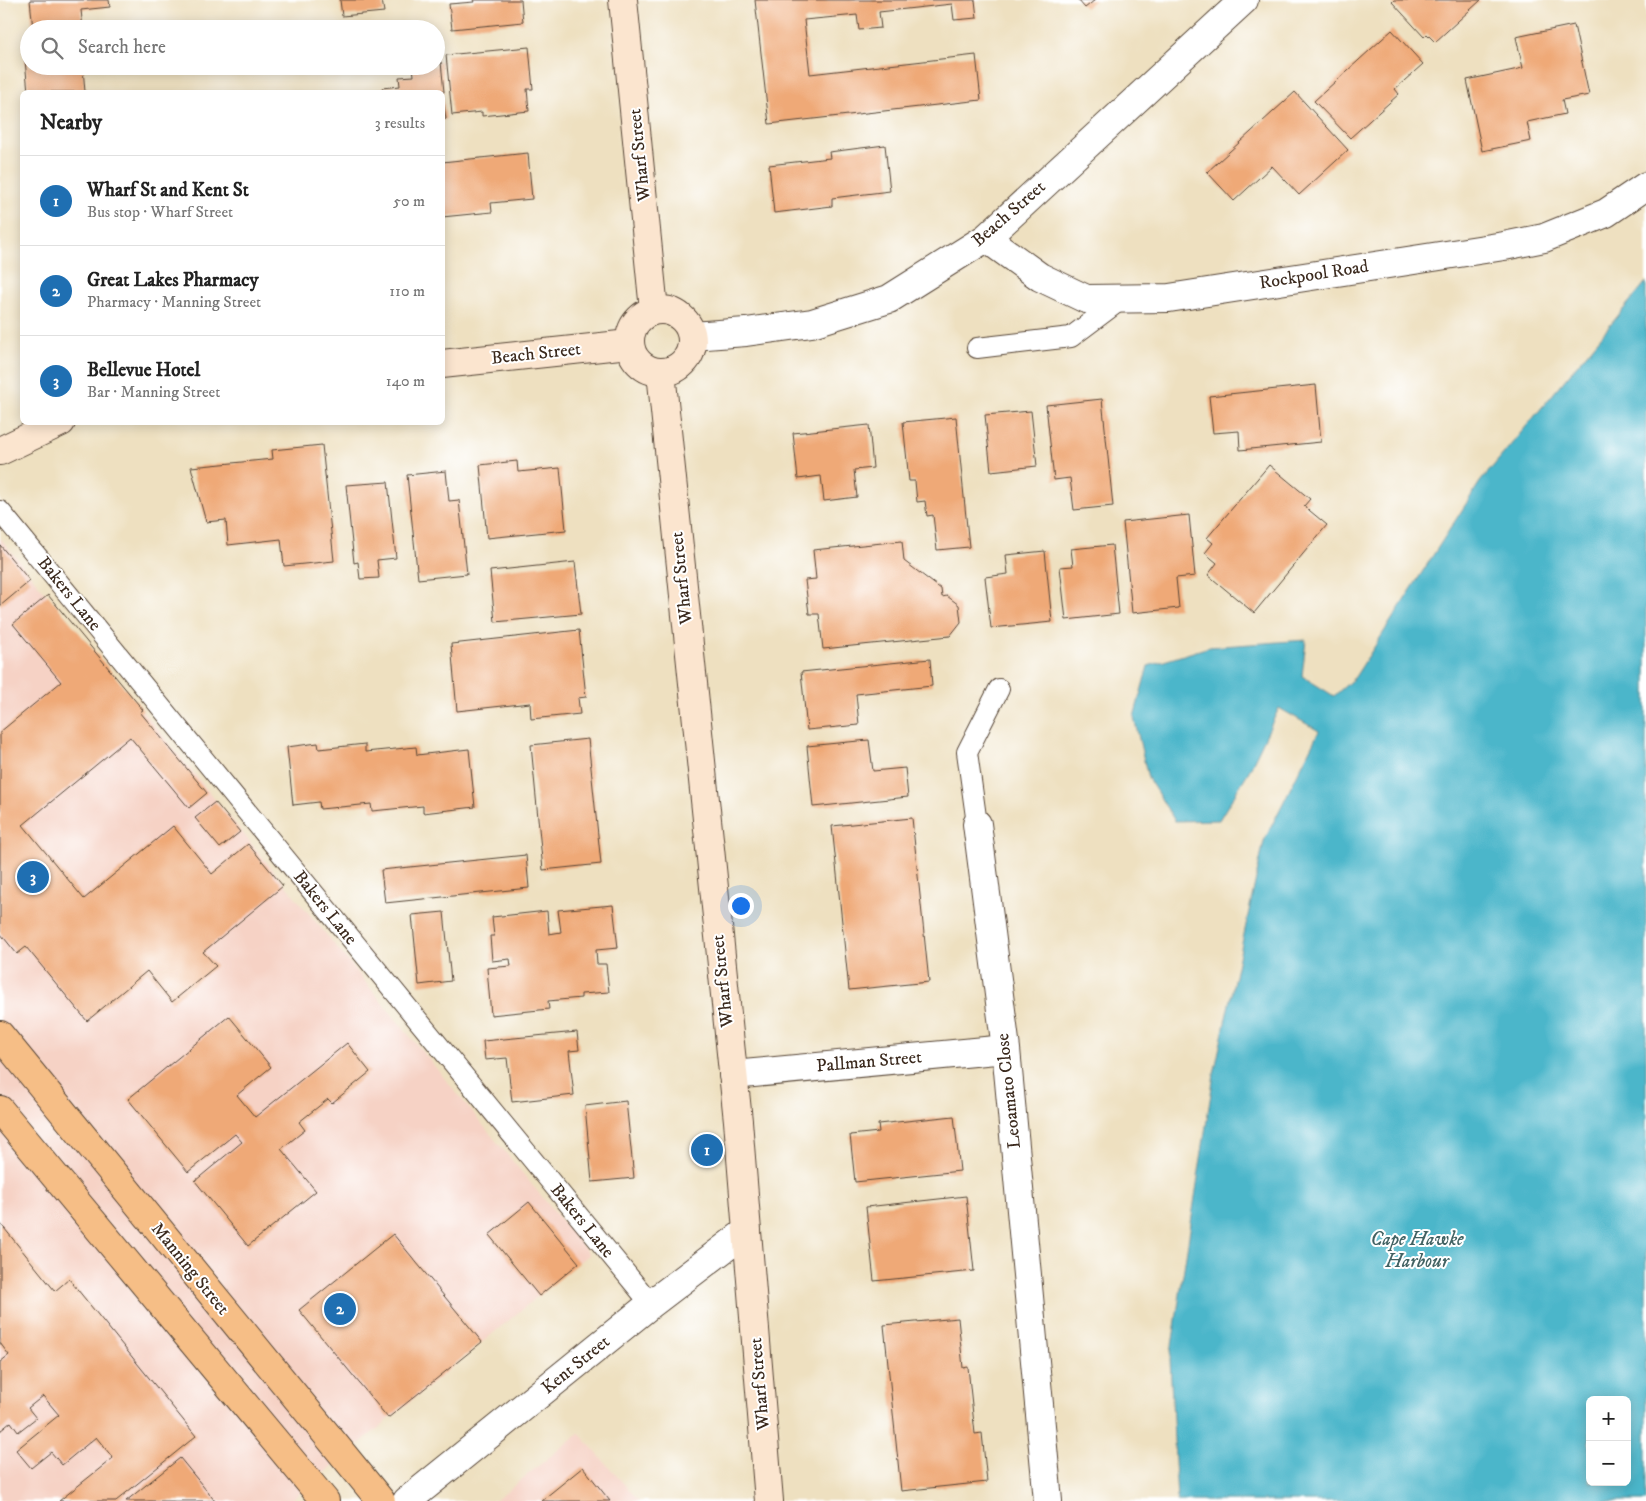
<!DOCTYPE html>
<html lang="en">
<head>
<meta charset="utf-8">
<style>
  body { margin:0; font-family:"IM FELL DW Pica",serif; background:#f2f2f2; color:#222 }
  .controls { position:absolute; right:15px; bottom:15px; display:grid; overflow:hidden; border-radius:8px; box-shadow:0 2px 12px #0003 }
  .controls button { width:45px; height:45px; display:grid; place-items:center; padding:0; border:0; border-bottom:1px solid #e0e0e0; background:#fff; color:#222; font:25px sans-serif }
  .you { position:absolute; left:740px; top:905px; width:18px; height:18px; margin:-12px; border:4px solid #fff; border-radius:50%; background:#1a73e8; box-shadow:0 0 0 8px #1a73e833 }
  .badge { display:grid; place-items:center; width:32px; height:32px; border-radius:50%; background:#1f6fb2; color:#fff; font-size:16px; font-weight:700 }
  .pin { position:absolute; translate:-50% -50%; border:2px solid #fff; box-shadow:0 1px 5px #0006 }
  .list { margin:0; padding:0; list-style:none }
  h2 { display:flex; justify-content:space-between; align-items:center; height:65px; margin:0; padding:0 20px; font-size:21px }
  h2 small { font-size:16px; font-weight:400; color:#767676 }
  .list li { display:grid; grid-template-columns:32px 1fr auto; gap:15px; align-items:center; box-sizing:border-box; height:90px; padding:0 20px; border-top:1px solid #e0e0e0 }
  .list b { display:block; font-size:19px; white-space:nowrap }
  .list p { margin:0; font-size:16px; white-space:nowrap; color:#767676 }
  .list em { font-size:16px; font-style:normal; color:#767676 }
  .icon { flex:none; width:28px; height:28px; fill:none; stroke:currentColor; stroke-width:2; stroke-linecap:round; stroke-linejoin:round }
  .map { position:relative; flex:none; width:1646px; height:1501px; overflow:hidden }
  .search { position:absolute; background:#fff; box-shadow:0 2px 12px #0003; left:20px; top:20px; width:425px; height:55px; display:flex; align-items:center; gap:12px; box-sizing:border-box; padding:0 18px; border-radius:28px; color:#767676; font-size:19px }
  .panel { position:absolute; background:#fff; box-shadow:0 2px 12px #0003; left:20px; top:90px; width:425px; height:335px; border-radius:8px }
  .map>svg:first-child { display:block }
  .built { fill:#f6d2c5 }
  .water { fill:#4cb6ca; stroke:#447074; fill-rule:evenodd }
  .building { fill:#efa977 }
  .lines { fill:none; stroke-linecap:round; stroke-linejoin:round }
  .lane-casing { stroke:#564536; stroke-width:22 }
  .street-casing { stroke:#564536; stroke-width:30 }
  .secondary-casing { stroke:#564536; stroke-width:30 }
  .primary-casing { stroke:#564536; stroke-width:30 }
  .lane { stroke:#fff; stroke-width:20 }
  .street { stroke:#fff; stroke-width:28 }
  .secondary { stroke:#fbe5cf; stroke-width:28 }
  .primary { stroke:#f6be86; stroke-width:28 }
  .labels { text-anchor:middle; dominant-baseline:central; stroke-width:4; stroke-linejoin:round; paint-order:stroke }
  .street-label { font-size:18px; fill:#3b2a1e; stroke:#fff }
  .water-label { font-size:19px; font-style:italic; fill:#426263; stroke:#fff }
</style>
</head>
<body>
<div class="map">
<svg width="1646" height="1501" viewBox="0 0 1646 1501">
  <rect width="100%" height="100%" fill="#fff"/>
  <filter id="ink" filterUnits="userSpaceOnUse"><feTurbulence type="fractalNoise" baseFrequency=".02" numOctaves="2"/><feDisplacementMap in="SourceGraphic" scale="10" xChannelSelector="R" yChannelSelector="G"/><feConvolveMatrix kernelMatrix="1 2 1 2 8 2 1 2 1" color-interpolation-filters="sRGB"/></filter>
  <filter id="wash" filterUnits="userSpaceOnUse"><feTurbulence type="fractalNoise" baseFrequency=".0096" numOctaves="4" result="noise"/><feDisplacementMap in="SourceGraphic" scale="20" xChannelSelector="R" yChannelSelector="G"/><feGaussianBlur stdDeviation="1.12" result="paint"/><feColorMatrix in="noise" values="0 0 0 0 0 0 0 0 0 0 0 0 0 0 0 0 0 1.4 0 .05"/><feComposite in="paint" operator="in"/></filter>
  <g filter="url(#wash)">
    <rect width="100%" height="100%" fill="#eee0c0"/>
    <!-- built -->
    <path class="built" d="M0,538L589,1254L290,1501H0Z
      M579,1433L639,1501H495Z"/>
    <!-- water -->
    <path class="water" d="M1646,282V1501H1177L1170,1359L1214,1074L1264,841L1319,731L1279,708L1249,771L1219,820L1175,821L1148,778L1134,717L1148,666L1209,647L1306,640L1302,676L1334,696L1355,677L1480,482ZM1590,1400H1627V1482H1590Z"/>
    <g id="blocks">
      <!-- building -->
      <path class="building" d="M30,0H109L110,7L81,10L83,29H33Z
        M340,0H382L384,12L342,16Z
        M473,0H521L523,22L452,29L449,4L474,2Z
        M755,0H975L977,18L954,20L952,4L879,12L881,28L859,30L857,15L804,20L810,74L976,55L981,100L769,124Z
        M1078,0H1095L1085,8Z
        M1394,0H1481L1435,42L1427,34L1424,37L1392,2Z
        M1574,25L1589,95L1562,100L1565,114L1527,122L1531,141L1482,151L1467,80L1523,68L1516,37Z
        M1392,30L1423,64L1395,89L1399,94L1350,138L1314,101Z
        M529,47L533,89H527L529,111L482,116V112L452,115L446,55Z
        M25,60H29V66H69V69L83,68L85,92H28Z
        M441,62L444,92H382V88L400,86L399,77L414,76L413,66H436V63Z
        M1295,92L1348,150L1299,195L1272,166L1234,201L1207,172Z
        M442,95L446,119L442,120Z
        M885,145L890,191L832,198V206L774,213L769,165L830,158L829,152Z
        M528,153L532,199L491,203L492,212L442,217V162Z
        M1316,385L1321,442L1240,450L1239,431L1213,433L1209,396Z
        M1102,399L1113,506L1074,510L1070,478L1054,480L1046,405Z
        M1031,411L1037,466L991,471L985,415Z
        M956,417L969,547L937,550L933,515L927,516L925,501L917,502L915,481H909L903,422Z
        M869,425L873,468L854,470L857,497L824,501L821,476L798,479L793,433Z
        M322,445L334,561L284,566L281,539L228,545L226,520L206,522L191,467L273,459L272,450Z
        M517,461L518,472L560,468L566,530L487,538L480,465Z
        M1269,465L1310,499L1304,506L1327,525L1254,613L1208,575L1217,563L1205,553L1213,543L1207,538Z
        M446,471L449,501L459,500L467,574L418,579L407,475Z
        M388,482L396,558L377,560L379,578L360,579L358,562L354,563L346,485Z
        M1189,515L1195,576L1176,578L1179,608L1132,613L1123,522Z
        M902,541L904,561L941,589L942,597L947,596L959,605L961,622L950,636L823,649L819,614H809L805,580L816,579L813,550Z
        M0,545L30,581L0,606Z
        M1112,545L1119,614L1066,620L1060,567L1073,566L1071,549Z
        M1045,551L1052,622L991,628L985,577L1008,574L1006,555Z
        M575,562L581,614L495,622L490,571Z
        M48,595L143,710L140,712L207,793L189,808L130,737L23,825L84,899L173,826L212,874L248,844L283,886L203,952L216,966L172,1002L147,971L87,1021L26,947L17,954L0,933V732L61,682L13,624Z
        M579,630L586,697L578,698L580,714L531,719L530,703L457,711L451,644Z
        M930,659L932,686L856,694L859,725L807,730L801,672Z
        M588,739L601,864L543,870L531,745Z
        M869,740L873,771L905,768L908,797L813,807L807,746Z
        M318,743L319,749L365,744V752L416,747L417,755L469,749L475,807L423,813V806L372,811L371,804L320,809L319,802L293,805L287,747Z
        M215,802L240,832L220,848L195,818Z
        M912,818L929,982L849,990L832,826Z
        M526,855L529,888L385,903L381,870Z
        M613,905L618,948L596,950L597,964H606L609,992L581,994V998L548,1001L549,1009L491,1015L487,968L511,966L510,959L492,961L490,936H494L492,917L547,911L549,934L561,932L558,910Z
        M444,912L451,981L419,985L412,915Z
        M229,1016L271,1067L237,1095L255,1117L347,1043L370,1072L332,1103L328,1099L299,1122L305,1130L281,1149L316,1191L248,1246L195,1181L242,1142L235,1134L188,1172L128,1099Z
        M577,1032L579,1050L569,1051L574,1095L512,1102L507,1058L485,1060L483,1041Z
        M626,1101L634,1178L592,1182L585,1106Z
        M954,1116L960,1171L855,1182L850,1135L879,1132L878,1124Z
        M966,1196L974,1271L874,1281L866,1207Z
        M529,1202L579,1263L539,1296L489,1235Z
        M0,1223L55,1291L69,1279L196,1436L116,1501H59L113,1458L96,1437L62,1465L51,1452L31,1468L16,1450L59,1415L43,1396L28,1408L36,1418L18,1432L11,1422L0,1431V1362L9,1355L0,1343Z
        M393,1234L482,1342L388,1418L299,1310Z
        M958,1318L963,1368L968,1367L975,1434L982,1433L987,1482L901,1491L884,1325Z
        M180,1458L215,1501H126Z
        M583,1467L610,1501H541Z"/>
    </g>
  </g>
  <g filter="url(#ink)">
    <use href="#blocks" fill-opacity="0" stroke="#564536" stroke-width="1"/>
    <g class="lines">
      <defs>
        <path id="lane" d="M977,348L1071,337L1123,298
          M0,511L651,1304
          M977,824L967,752L999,689"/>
        <path id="street" d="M986,238L1040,277L1086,299L1169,298L1504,246L1544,238L1606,213L1646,186
          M692,336L746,332L812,323L889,299L986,238L1244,0
          M977,824L1006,1049L1048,1501
          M733,1075L1006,1049
          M407,1501L651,1304L747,1231"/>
        <path id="secondary" d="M623,0L654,310
          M630 341a31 31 0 1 1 62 0a31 31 0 1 1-62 0Z
          M442,364L629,344
          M661,372L738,1121L769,1501
          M0,451L61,422"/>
        <path id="primary" d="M0,1035L381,1501
          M0,1110L325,1501"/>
      </defs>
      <!-- lane casing -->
      <use href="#lane" class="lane-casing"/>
      <!-- street casing -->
      <use href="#street" class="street-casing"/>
      <!-- secondary casing -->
      <use href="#secondary" class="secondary-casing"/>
      <!-- primary casing -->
      <use href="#primary" class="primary-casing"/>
      <!-- lane -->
      <use href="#lane" class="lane"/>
      <!-- street -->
      <use href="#street" class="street"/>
      <!-- secondary -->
      <use href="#secondary" class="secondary"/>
      <!-- primary -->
      <use href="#primary" class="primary"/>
    </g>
  </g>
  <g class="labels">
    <!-- street labels -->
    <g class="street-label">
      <text transform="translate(640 155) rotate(-96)">Wharf Street</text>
      <text transform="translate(1009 214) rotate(-41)">Beach Street</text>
      <text transform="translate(1314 275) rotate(-9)">Rockpool Road</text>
      <text transform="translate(536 354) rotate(-6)">Beach Street</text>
      <text transform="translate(682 578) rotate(-96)">Wharf Street</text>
      <text transform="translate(69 594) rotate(51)">Bakers Lane</text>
      <text transform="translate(325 908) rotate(51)">Bakers Lane</text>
      <text transform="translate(723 981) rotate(-96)">Wharf Street</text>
      <text transform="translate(869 1062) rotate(-5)">Pallman Street</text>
      <text transform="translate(1009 1091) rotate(-96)">Leoamato Close</text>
      <text transform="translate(582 1221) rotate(51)">Bakers Lane</text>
      <text transform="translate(190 1269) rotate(51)">Manning Street</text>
      <text transform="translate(576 1365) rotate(-39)">Kent Street</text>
      <text transform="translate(760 1384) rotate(-95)">Wharf Street</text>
    </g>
    <!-- water labels -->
    <g class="water-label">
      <text x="1417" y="1239">Cape Hawke<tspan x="1417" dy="22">Harbour</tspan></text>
    </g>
  </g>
</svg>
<div class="controls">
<button>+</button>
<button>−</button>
</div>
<div class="you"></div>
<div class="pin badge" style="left:707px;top:1150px">1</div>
<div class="pin badge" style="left:340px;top:1309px">2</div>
<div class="pin badge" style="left:33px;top:877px">3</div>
<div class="search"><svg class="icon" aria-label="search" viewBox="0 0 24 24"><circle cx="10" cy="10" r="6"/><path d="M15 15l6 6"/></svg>Search here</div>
<section class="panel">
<h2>Nearby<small>3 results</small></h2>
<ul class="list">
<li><span class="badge">1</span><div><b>Wharf St and Kent St</b><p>Bus stop · Wharf Street</p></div><em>50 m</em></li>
<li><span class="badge">2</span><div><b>Great Lakes Pharmacy</b><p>Pharmacy · Manning Street</p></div><em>110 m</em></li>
<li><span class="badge">3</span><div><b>Bellevue Hotel</b><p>Bar · Manning Street</p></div><em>140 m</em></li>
</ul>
</section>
</div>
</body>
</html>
